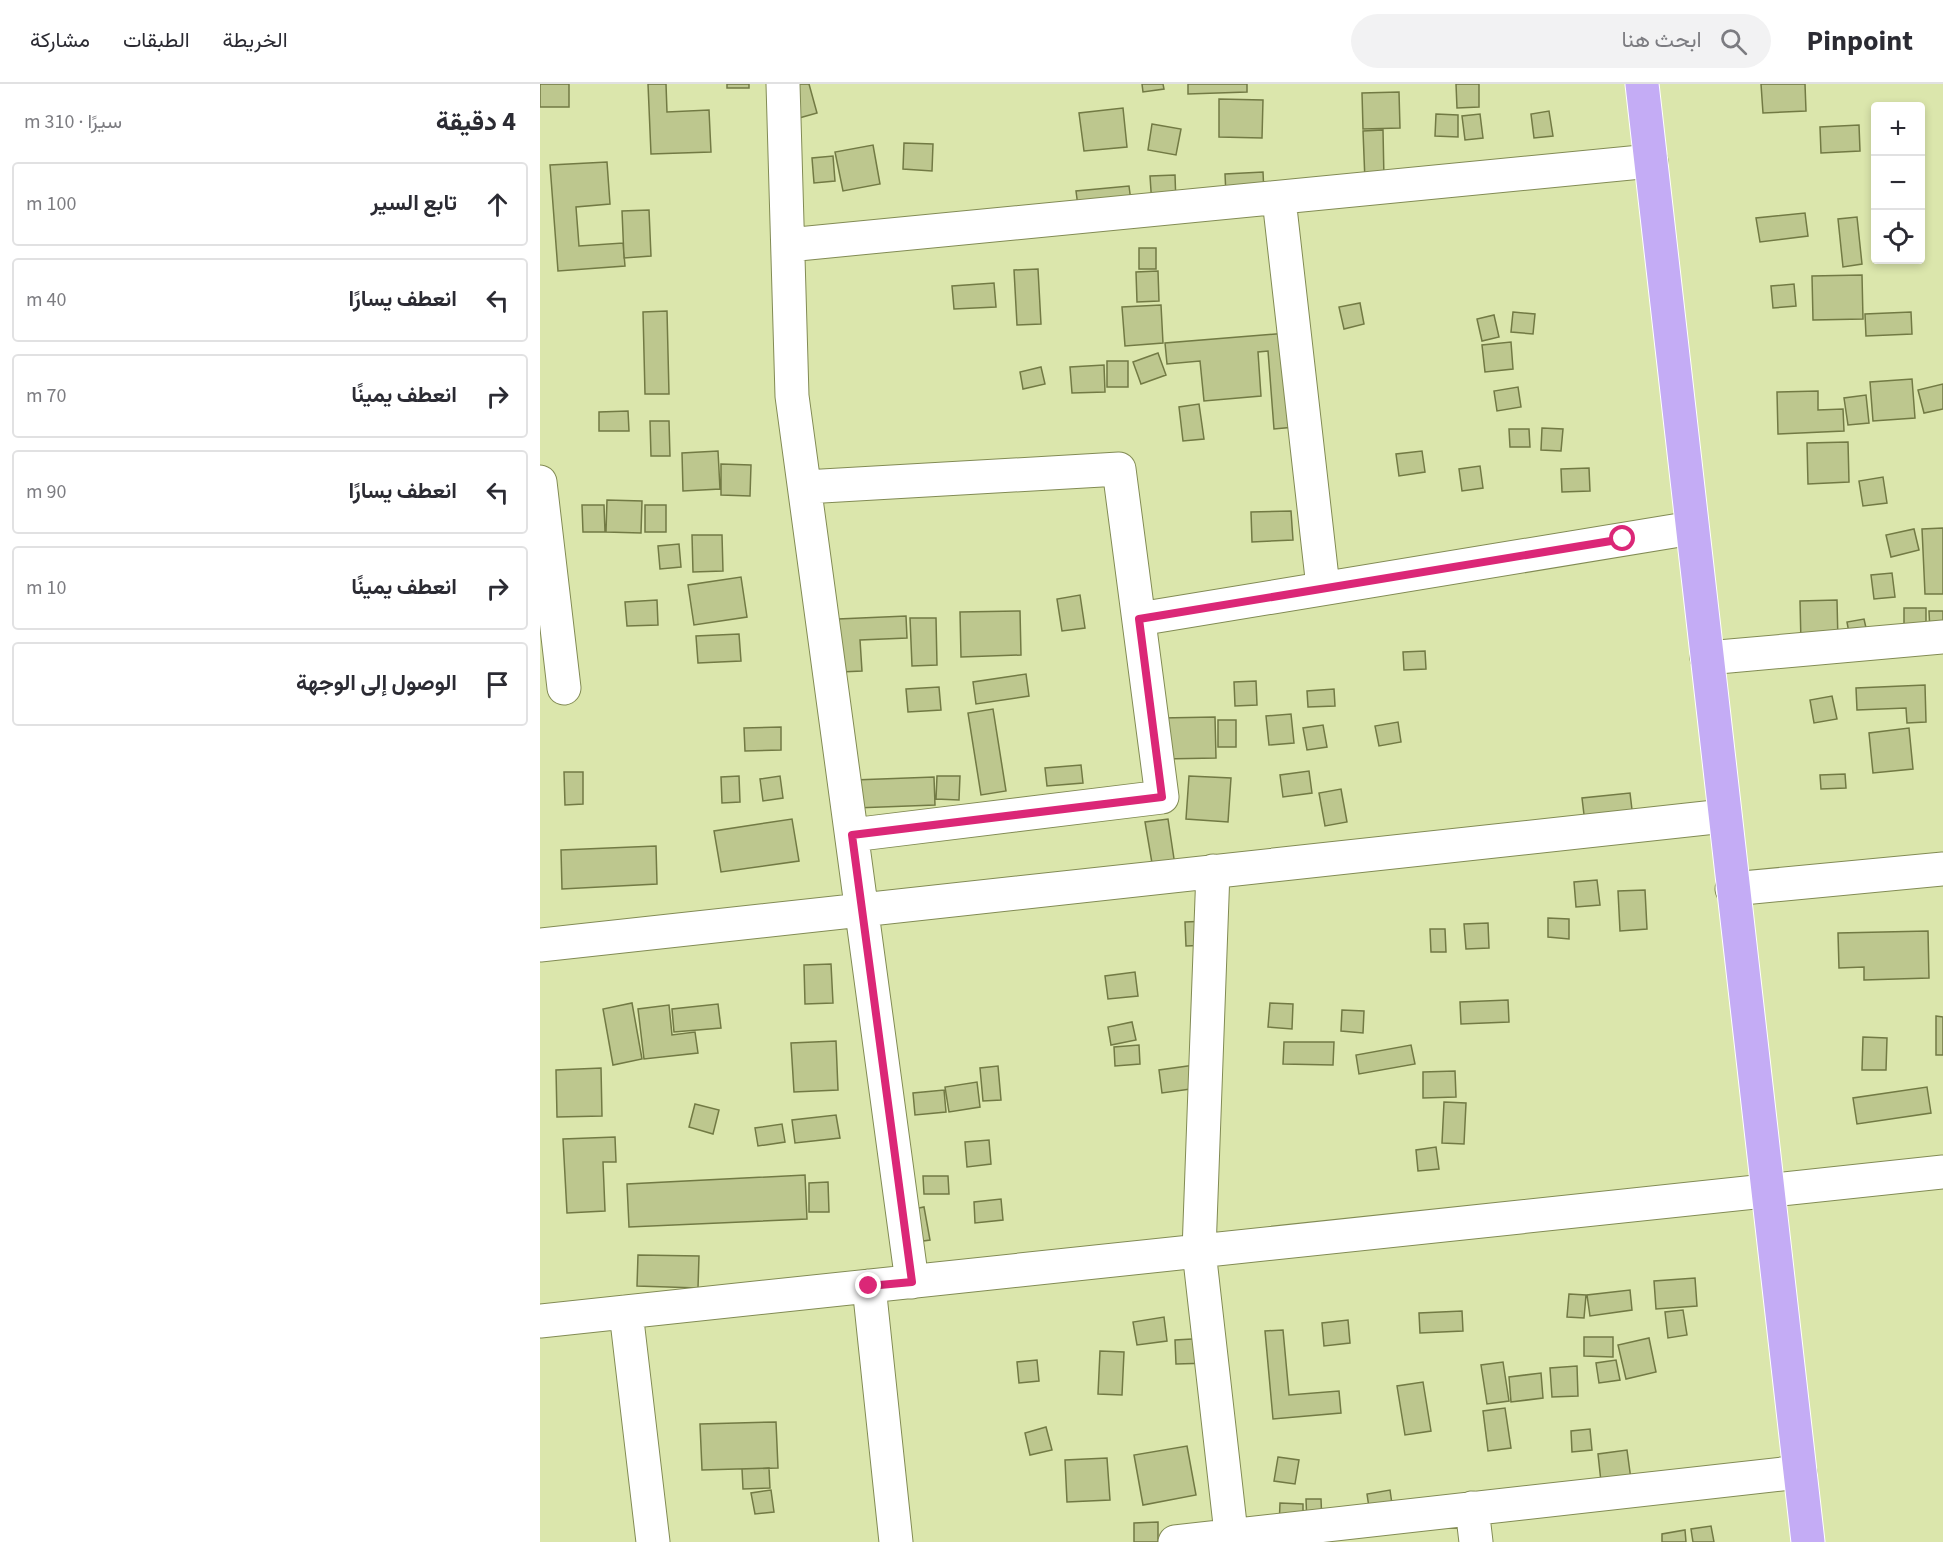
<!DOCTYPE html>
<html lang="ar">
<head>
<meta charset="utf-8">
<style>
  body { margin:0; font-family:"Source Sans 3",Vazirmatn,sans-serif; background:#f2f2f3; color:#2b2b33; direction:rtl }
  .controls { position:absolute; right:18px; top:18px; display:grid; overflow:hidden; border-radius:6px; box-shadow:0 3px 9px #0003 }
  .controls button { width:54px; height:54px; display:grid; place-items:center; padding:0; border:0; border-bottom:2px solid #e1e1e2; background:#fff; color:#2b2b33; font:30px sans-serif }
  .stop { position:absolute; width:18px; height:18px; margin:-14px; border:4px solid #db2777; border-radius:50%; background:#fff }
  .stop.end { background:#db2777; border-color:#fff; box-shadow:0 2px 6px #0008 }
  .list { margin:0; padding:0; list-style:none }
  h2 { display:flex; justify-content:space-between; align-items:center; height:78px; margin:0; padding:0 24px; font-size:26px }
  h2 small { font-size:20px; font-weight:400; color:#7c7c81 }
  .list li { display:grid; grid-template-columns:39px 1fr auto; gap:18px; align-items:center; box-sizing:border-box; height:84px; margin:0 12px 12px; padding:0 12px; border:2px solid #e1e1e2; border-radius:6px }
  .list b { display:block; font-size:22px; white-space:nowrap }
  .list em { font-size:20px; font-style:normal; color:#7c7c81 }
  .icon { flex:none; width:33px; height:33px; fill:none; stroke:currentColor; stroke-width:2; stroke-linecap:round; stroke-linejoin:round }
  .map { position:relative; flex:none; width:1403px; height:1458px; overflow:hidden; direction:ltr }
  header { display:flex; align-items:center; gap:36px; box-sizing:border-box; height:84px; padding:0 30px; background:#fff; border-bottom:2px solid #e1e1e2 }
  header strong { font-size:28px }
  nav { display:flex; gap:33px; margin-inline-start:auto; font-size:21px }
  .search { width:420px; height:54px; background:#f2f2f3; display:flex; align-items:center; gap:15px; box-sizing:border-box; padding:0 21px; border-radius:33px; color:#7c7c81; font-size:22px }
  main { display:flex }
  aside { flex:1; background:#fff }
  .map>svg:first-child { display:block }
  .building { fill:#bdc78e; stroke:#727a44; stroke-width:1.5 }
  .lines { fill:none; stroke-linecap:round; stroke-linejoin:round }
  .minor-casing { stroke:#828b54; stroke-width:35 }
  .primary-casing { stroke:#fff; stroke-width:35 }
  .minor { stroke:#fff; stroke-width:33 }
  .primary { stroke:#c4acf5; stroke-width:33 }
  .route { stroke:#db2777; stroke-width:8 }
</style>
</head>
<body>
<header>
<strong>Pinpoint</strong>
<div class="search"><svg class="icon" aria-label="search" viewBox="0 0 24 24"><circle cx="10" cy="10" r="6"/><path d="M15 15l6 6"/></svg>ابحث هنا</div>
<nav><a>الخريطة</a><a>الطبقات</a><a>مشاركة</a></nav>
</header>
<main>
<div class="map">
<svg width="1403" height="1458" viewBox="0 0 1403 1458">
  <rect width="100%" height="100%" fill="#dbe6ac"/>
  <!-- building -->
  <path class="building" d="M0,0H29V23H0Z
    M108,0H126L127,28L169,26L171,68L111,70Z
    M187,0H209V4H187Z
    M242,0H269L277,29L252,36Z
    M602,0H623L624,5L603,8Z
    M648,0H707V8L648,10Z
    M916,0H939V23L917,24Z
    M1221,0H1265L1266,27L1223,29Z
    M859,8L860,44L823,45L822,9Z
    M679,15L723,16L722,54L679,53Z
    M583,24L587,63L544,67L539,29Z
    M1009,27L1013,52L994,54L991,30Z
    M896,30L918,31V53L895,52Z
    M940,30L943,54L925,56L922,32Z
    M612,40L641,45L636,71L608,66Z
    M1319,41L1320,67L1281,69L1280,43Z
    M843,46L844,96L825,97L823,47Z
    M364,59L393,60L392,87L363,85Z
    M333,61L340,100L303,107L295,68Z
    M293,72L295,97L274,99L272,74Z
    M67,78L70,120L36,123L39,162L83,159L85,182L18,187L10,81Z
    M723,88L724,109L686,111L685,90Z
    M635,91L636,120L612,122L610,92Z
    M589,102L592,125L539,130L536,107Z
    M109,126L111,172L84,174L82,127Z
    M1265,129L1268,152L1220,158L1216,134Z
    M1317,133L1322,180L1303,183L1298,135Z
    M599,164H616V185H599Z
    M498,185L501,240L477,241L474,186Z
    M618,187L619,217L597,218L596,188Z
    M1322,191L1323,235L1273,236L1272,192Z
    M454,199L456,223L414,225L412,202Z
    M1254,200L1256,222L1233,224L1231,202Z
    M820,219L824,240L804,245L799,223Z
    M621,221L623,259L585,262L582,223Z
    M127,227L129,310H105L103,228Z
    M973,228L995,230L993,250L971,248Z
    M1371,228L1372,250L1326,252L1325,230Z
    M954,231L959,253L942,257L937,235Z
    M747,249L755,343L734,345L728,267L718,268L721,312L664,317L660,277L627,280L625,259Z
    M971,258L973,285L945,288L942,261Z
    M618,269L626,291L601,300L593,278Z
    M567,277H588V303H567Z
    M564,281L565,308L532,309L530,283Z
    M501,283L505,300L483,305L480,288Z
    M1372,295L1375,334L1333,337L1330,298Z
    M1403,300V325L1384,329L1378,306Z
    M978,303L981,323L957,327L954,307Z
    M1278,307V326L1303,325L1304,347L1238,350L1237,308Z
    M1326,311L1329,339L1308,341L1304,314Z
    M659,320L664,355L643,357L639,323Z
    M88,327L89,347H59V328Z
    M110,337H129L130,372H111Z
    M1002,344L1023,345L1021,367L1001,366Z
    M969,345H989L990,363H970Z
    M1308,358L1309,398L1268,400L1267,359Z
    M178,367L180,405L143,407L142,369Z
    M882,367L885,388L859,392L856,370Z
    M181,380L211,381L210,412L181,411Z
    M940,382L943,404L922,407L919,385Z
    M1049,384L1050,407L1022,408L1021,385Z
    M1343,393L1347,419L1323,422L1319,397Z
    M67,416L102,417L101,449L66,448Z
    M42,421H64L65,448H43Z
    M105,421H126V448H105Z
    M751,427L753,456L712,458L711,428Z
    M1403,444V510H1385L1382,445Z
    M1374,445L1379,466L1351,473L1346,451Z
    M152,451H182L183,487L153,488Z
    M139,460L141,483L120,485L118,462Z
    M1352,489L1355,513L1334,515L1331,491Z
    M201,493L207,533L154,541L148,501Z
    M540,511L545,544L522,547L517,515Z
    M117,516L118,541L87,542L85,518Z
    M1297,516L1298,558L1261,559L1260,517Z
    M1364,524H1386V546H1364Z
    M480,527L481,571L421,573L420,528Z
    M1389,527H1403V549H1390Z
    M366,532L367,554L320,556L322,587L301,588L298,535Z
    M370,534H396L397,581L372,582Z
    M1324,535L1329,557L1311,560L1307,538Z
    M199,550L201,577L158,579L156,552Z
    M885,567L886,585L864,586L863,568Z
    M486,590L489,612L436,620L433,598Z
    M716,597L717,621L695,622L694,598Z
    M1385,601L1386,638L1367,639L1366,624L1317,626L1316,604Z
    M399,603L401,626L368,628L366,605Z
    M794,605L795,622L768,623L767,607Z
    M1292,612L1297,635L1274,639L1270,616Z
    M453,625L466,707L441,711L428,629Z
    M751,630L754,659L729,661L726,632Z
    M675,633L676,674L622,675L621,634Z
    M678,636H696V663H678Z
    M858,638L861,658L839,662L835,642Z
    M783,641L787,663L767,666L763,644Z
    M241,643V666L205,667L204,644Z
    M1369,644L1373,685L1333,689L1329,649Z
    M541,681L543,699L507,702L505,684Z
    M769,687L772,709L743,713L740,691Z
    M24,688H43V720L25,721Z
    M1305,690L1306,704L1281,705L1280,691Z
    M199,692L200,718L182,719L181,693Z
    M240,692L243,714L223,717L220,695Z
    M397,692H420L419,716L396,715Z
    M649,692L691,694L688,738L646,735Z
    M394,693L395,721L315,724L314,696Z
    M801,705L807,738L785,742L779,709Z
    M1090,709L1093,734L1045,739L1042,714Z
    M252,735L259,777L181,788L174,747Z
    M628,735L636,788L614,791L605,738Z
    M116,762L117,800L22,805L21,766Z
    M1057,796L1060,821L1036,823L1034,798Z
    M1105,806L1107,845L1080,847L1078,807Z
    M1008,834L1029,835V855L1008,853Z
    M669,837L670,861L646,862L645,838Z
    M948,839L949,864L926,865L924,840Z
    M890,845H905L906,868H891Z
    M1388,847L1389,894L1324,896V883L1299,884L1298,849Z
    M291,880L293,919L265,920L264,881Z
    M595,888L598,912L568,915L565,892Z
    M968,916L969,938L921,940L920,918Z
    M92,919L102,975L73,981L63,925Z
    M730,919L753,920L752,945L728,943Z
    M178,920L181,944L134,948L132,925Z
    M129,921L132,951L155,948L158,969L104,975L98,925Z
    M802,926L824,927L823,949L801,947Z
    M1396,932L1403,933V971H1396Z
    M592,938L596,956L571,961L568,943Z
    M1323,953L1347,954L1346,986H1322Z
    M296,957L298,1006L254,1008L251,959Z
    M744,958H794L793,981L743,980Z
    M599,961L600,980L575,982L574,963Z
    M871,961L875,980L819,990L816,971Z
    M669,979L672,1002L622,1009L619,986Z
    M458,982L461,1016L443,1017L440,984Z
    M61,984L62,1032L17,1033L16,986Z
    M915,987L916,1013L883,1014V988Z
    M437,998L440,1023L409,1028L405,1003Z
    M1387,1003L1391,1029L1317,1040L1313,1014Z
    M404,1006L406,1028L375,1031L373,1009Z
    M904,1018L926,1019L924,1060L902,1059Z
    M155,1020L179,1026L173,1050L149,1043Z
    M296,1031L300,1054L255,1059L252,1036Z
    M242,1040L245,1058L218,1062L215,1044Z
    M75,1053L76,1078H63L65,1127L27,1129L23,1055Z
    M449,1056L451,1080L427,1083L425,1058Z
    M896,1063L899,1085L878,1087L876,1066Z
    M265,1091L267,1135L89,1143L87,1100Z
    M383,1092H408L409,1110H384Z
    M288,1098L289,1128H269V1099Z
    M461,1115L463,1136L435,1139L434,1118Z
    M384,1123L390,1156L369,1159L364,1127Z
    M98,1171L159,1172L158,1204L97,1202Z
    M1155,1194L1157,1222L1116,1225L1114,1197Z
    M1090,1206L1092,1226L1050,1232L1047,1211Z
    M1029,1210L1046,1211L1044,1234L1027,1233Z
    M1143,1226L1147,1251L1128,1254L1125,1228Z
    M922,1227L923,1247L880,1249L879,1229Z
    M624,1233L627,1257L597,1261L593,1238Z
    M808,1236L810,1259L784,1262L782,1239Z
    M743,1246L749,1311L799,1307L801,1329L733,1335L725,1247Z
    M1044,1253H1073V1273L1044,1272Z
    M670,1254L671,1279L636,1280L635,1256Z
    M1109,1254L1116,1288L1086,1295L1078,1261Z
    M560,1267L584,1268L582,1311L558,1310Z
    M497,1276L499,1297L479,1299L477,1278Z
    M1076,1276L1080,1296L1059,1299L1056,1279Z
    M963,1278L969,1317L947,1320L941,1281Z
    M1037,1282L1038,1312L1012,1313L1010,1284Z
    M1001,1289L1003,1314L971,1318L969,1293Z
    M883,1298L891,1347L865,1351L857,1302Z
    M965,1324L971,1364L948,1367L943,1327Z
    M236,1338L238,1384L162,1386L160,1340Z
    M506,1343L512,1366L490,1371L485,1349Z
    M1050,1345L1052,1366L1032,1368L1031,1347Z
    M647,1362L656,1411L603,1421L594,1371Z
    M1087,1366L1092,1403L1062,1407L1058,1370Z
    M738,1373L759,1376L755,1400L734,1397Z
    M567,1374L570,1416L527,1418L525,1376Z
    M229,1384L230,1404L203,1405L202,1385Z
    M231,1406L234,1428L215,1430L211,1409Z
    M850,1406L853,1427L830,1430L827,1410Z
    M766,1415H781L782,1439L767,1441Z
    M740,1419L763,1420V1445L739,1444Z
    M618,1438V1458H594V1439Z
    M1171,1442L1174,1458H1153L1151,1445Z
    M1145,1446L1146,1458H1122V1450Z"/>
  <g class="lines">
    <defs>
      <path id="minor" d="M243,0L252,312L372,1198
        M739,115L783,503
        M248,161L1111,77
        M0,398L24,604
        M265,403L579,385L622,713L312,751
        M599,535L1152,444
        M1167,574L1403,553
        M673,787L659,1167L692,1458
        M1192,805L1403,785
        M0,861L1184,732
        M329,1202L356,1458
        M86,1228L113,1458
        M0,1237L1403,1088
        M932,1424L936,1458
        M635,1458L1260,1388"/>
      <path id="primary" d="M1102,0L1268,1458"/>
    </defs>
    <!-- minor casing -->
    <use href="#minor" class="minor-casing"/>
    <!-- primary casing -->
    <use href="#primary" class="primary-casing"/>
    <!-- minor -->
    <use href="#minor" class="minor"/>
    <!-- primary -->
    <use href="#primary" class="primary"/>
  </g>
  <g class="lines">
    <!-- route -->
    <path class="route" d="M329,1202L372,1198L312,751L622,713L599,535L1083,455"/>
  </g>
</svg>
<div class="controls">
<button>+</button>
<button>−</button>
<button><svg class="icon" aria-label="locate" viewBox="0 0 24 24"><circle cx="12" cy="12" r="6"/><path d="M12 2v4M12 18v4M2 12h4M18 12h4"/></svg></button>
</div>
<div class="stop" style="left:1083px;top:455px"></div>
<div class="stop end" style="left:329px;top:1202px"></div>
</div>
<aside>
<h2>4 دقيقة<small>سيرًا · 310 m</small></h2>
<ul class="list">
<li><svg class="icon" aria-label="ahead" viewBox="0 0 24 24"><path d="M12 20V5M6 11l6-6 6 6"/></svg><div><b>تابع السير</b></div><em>100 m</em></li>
<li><svg class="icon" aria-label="left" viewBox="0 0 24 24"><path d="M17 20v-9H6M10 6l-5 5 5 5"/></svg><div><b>انعطف يسارًا</b></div><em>40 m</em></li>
<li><svg class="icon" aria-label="right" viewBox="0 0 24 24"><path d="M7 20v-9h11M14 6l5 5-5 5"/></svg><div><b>انعطف يمينًا</b></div><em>70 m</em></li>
<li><svg class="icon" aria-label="left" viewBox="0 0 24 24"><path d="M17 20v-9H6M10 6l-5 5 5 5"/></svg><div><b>انعطف يسارًا</b></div><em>90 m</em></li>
<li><svg class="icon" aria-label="right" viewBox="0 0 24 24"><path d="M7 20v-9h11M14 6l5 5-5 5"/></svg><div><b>انعطف يمينًا</b></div><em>10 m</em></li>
<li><svg class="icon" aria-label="arrive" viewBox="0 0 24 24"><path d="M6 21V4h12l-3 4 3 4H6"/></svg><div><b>الوصول إلى الوجهة</b></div></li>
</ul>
</aside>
</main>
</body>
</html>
